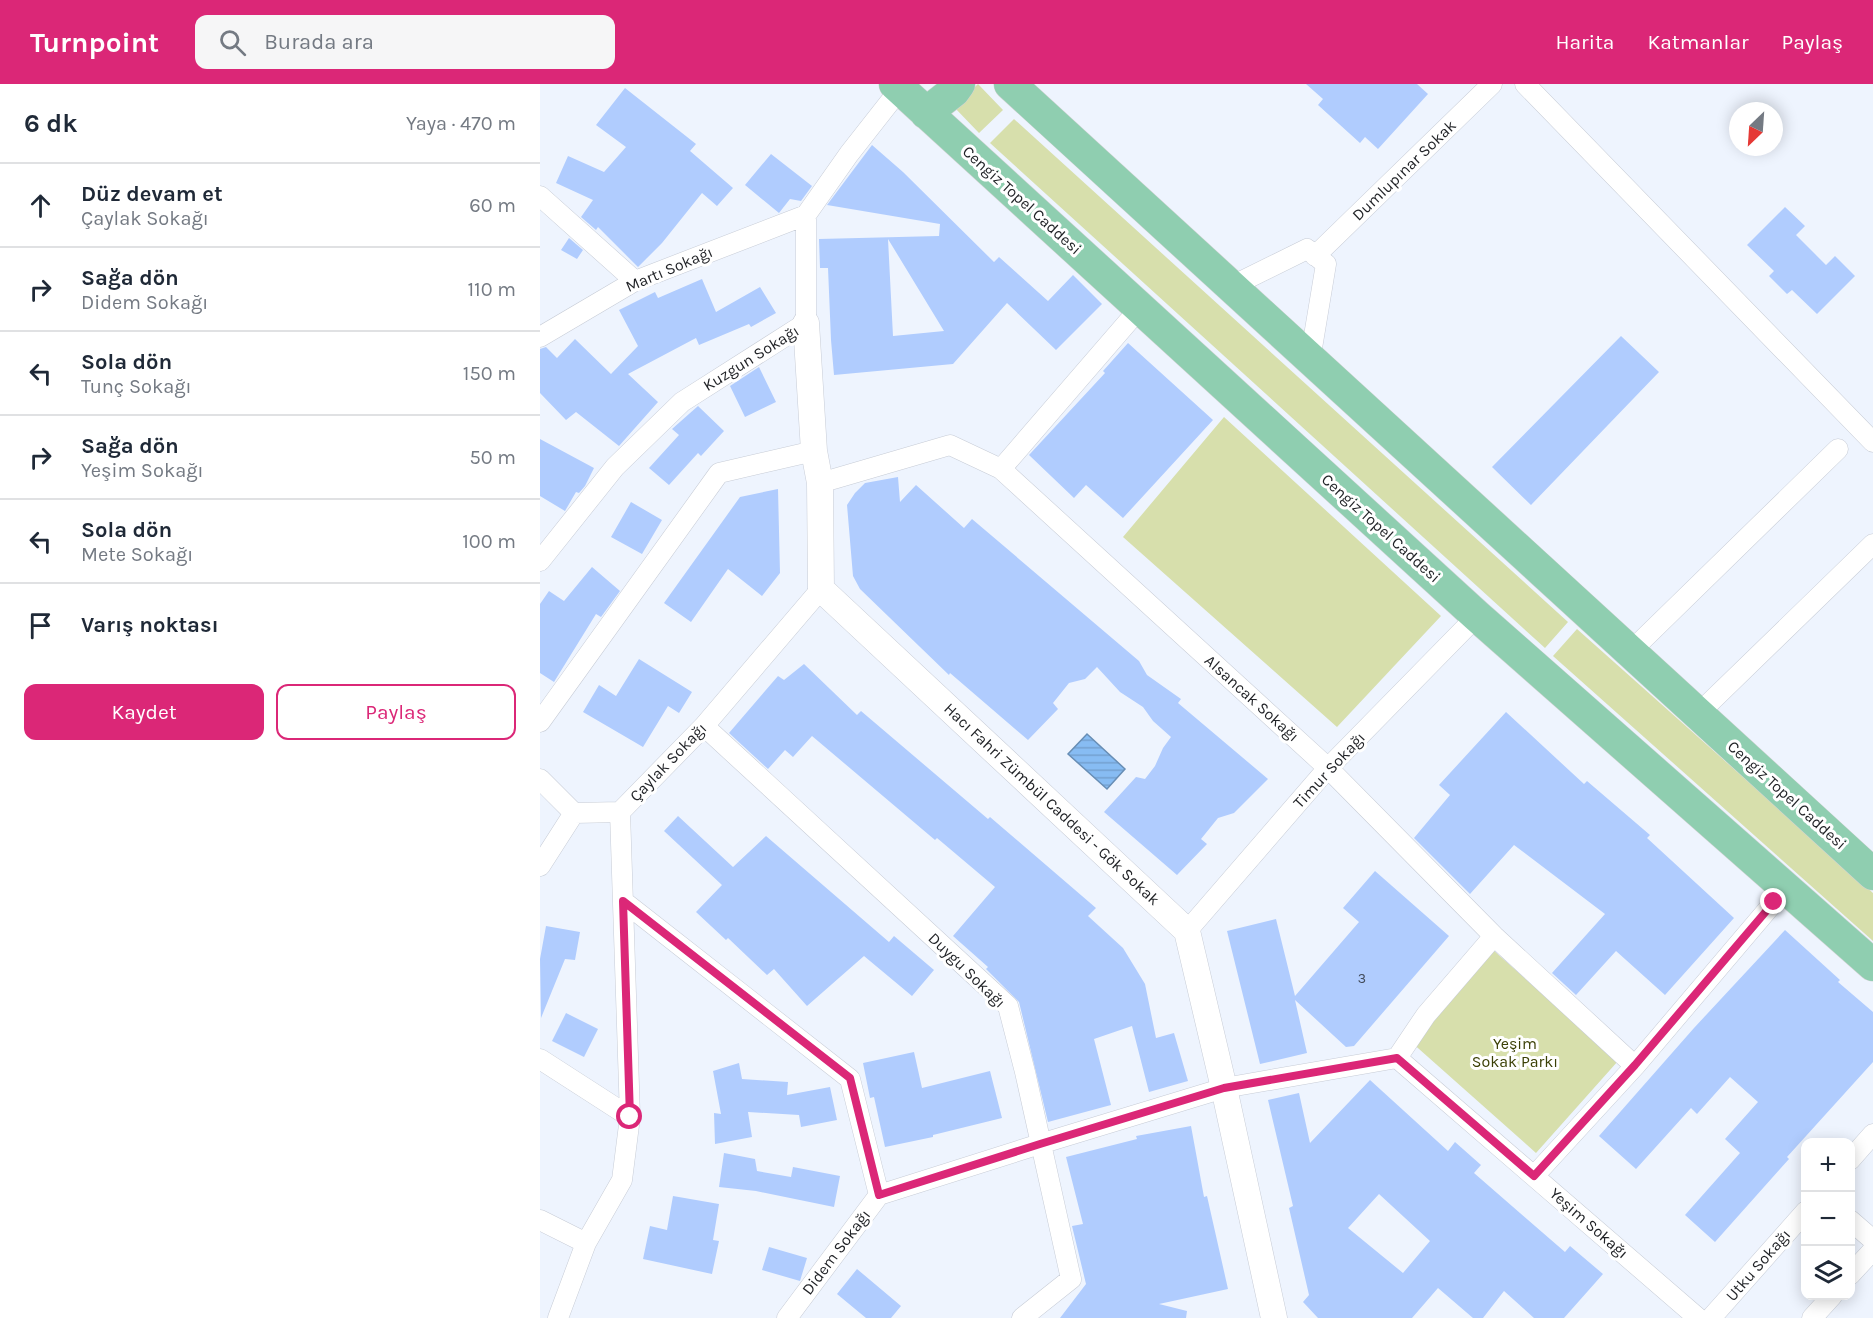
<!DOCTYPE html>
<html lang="tr">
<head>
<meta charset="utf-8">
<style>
  body { margin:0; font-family:Karla,sans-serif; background:#f6f6f7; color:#1f2937 }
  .controls { position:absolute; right:18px; bottom:18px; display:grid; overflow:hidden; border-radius:12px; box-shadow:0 3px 15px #0003 }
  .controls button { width:54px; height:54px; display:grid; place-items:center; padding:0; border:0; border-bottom:2px solid #e0e1e3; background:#fff; color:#1f2937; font:30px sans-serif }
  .compass { position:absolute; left:1189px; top:18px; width:54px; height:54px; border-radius:50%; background:#fff; box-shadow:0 3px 15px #0003; rotate:205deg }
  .stop { position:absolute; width:18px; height:18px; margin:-14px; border:4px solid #db2777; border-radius:50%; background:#fff }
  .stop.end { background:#db2777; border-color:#fff; box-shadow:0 2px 6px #0008 }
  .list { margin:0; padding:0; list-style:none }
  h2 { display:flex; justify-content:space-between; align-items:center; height:78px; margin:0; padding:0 24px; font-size:26px }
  h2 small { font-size:20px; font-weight:400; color:#747a83 }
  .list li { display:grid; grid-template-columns:39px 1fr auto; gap:18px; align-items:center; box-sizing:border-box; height:84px; padding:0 24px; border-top:2px solid #e0e1e3 }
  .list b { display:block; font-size:22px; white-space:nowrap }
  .list p { margin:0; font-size:20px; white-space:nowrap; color:#747a83 }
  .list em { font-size:20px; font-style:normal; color:#747a83 }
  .actions { display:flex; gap:12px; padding:18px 24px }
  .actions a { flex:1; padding:14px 0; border:2px solid #db2777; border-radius:12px; text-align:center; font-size:21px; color:#db2777 }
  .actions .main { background:#db2777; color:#fff }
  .icon { flex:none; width:33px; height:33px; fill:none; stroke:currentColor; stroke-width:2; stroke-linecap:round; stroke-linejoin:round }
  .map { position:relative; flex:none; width:1333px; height:1234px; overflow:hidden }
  header { display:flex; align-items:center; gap:36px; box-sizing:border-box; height:84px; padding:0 30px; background:#db2777; color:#fff }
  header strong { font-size:28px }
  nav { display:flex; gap:33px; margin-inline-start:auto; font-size:21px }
  .search { width:420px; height:54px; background:#f6f6f7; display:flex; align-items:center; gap:15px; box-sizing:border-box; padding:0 21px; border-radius:12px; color:#747a83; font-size:22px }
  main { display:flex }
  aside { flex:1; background:#fff }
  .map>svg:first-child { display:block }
  .green { fill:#d7dfac }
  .water { fill:url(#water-rules); stroke:#688eb5; stroke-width:1.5 }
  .building { fill:#b0ccfe; fill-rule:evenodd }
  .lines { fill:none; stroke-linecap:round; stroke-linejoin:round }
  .minor-casing { stroke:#c7ccd6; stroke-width:21 }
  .tertiary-casing { stroke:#c7ccd6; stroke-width:27 }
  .primary-casing { stroke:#d2d3d3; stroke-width:33 }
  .minor { stroke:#fff; stroke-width:20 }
  .tertiary { stroke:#fff; stroke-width:26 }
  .primary { stroke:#8fceb0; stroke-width:32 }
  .route { stroke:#db2777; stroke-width:8 }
  .labels { text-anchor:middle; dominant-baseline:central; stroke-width:6; stroke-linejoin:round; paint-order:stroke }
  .number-label { font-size:14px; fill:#434c5b }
  .street-label { font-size:16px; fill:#1f2125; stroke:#fff }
  .park-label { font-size:16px; fill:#3b4006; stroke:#fff }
</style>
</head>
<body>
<header>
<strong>Turnpoint</strong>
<div class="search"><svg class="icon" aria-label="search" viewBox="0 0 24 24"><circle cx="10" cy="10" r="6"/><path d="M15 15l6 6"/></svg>Burada ara</div>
<nav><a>Harita</a><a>Katmanlar</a><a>Paylaş</a></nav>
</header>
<main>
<aside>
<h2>6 dk<small>Yaya · 470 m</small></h2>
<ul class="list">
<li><svg class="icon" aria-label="ahead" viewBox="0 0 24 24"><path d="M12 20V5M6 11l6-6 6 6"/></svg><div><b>Düz devam et</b><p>Çaylak Sokağı</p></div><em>60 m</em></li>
<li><svg class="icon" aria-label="right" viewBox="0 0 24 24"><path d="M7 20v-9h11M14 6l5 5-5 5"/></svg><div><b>Sağa dön</b><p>Didem Sokağı</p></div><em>110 m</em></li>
<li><svg class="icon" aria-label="left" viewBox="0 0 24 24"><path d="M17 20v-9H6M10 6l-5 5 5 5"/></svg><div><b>Sola dön</b><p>Tunç Sokağı</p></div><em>150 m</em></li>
<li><svg class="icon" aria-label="right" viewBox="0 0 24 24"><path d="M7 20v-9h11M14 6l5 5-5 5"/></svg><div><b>Sağa dön</b><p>Yeşim Sokağı</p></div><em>50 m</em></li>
<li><svg class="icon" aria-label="left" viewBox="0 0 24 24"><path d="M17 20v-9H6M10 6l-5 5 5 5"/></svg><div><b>Sola dön</b><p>Mete Sokağı</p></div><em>100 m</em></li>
<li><svg class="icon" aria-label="arrive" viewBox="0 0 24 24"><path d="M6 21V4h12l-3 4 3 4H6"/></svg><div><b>Varış noktası</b></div></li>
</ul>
<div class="actions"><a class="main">Kaydet</a><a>Paylaş</a></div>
</aside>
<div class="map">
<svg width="1333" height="1234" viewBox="0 0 1333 1234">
  <defs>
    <pattern id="water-rules" width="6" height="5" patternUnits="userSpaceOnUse" patternTransform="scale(1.5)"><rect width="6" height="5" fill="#87bcf3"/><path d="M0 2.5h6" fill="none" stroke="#74a1d0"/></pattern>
  </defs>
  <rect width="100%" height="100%" fill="#eef4fe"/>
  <!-- green -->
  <path class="green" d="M438,0L463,26L439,49L414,23Z
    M474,35L1028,538L1005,564L450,59Z
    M684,333L901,532L797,643L583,453Z
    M1037,545L1333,809V857L1013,572Z
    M952,865L1078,977L996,1069L870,957Z"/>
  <!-- water -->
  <path class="water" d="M547,650L585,685L567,705L528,670Z"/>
  <!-- building -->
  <path class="building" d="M766,0H877L888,10L838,65L825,53L820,59L778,21L783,15Z
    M85,4L156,60L150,67L193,104L177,122L162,109L122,159L98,183L58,143L56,146L41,133L53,116L16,99L28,72L64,88L86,63L56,41Z
    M332,61L363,88L454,178L459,173L508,217L533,191L562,220L516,266L467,219L413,280L294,291L291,256L288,184H280L279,155L399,152L400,140L287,121ZM348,155L404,247L353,252Z
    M231,70L272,102L261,117L250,115L239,129L205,101Z
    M1245,123L1265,142L1256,151L1286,181L1295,172L1315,192L1277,230L1252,206L1247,210L1229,192L1234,187L1207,161Z
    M29,154L43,166L37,175L21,166Z
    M162,195L176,228L220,203L236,229L211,243L209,240L159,261L156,254L88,290L118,318L79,362L36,328L26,336L0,309V265L6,263L17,274L35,255L71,290L98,262L79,226L115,208L118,214Z
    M1081,252L1119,288L991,421L952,383Z
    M588,259L673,336L583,434L546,401L534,414L489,371L565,289L563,287Z
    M219,283L236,318L205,333L190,302Z
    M158,322L184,347L161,372L158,369L129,401L109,384L139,351L132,345Z
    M0,355L54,384L45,402L39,409L36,408L25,427L0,412Z
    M358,393L360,418L376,401L424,444L432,435L599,577L607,591L641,615L638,619L728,695L694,729L678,734L661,755L667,760L637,791L564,728L596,693L605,695L615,682L623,664L631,653L613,637L603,623L580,608L557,583L545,595L529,599L513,619L518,625L488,656L410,589L409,591L320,505L313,492L307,421L315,409L325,399Z
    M238,405L240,489L222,512L188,485L151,538L124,519L200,413Z
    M91,418L122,436L102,470L71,453Z
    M52,483L80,507L61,533L56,530L14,598L0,589V520L9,507L24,517Z
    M99,575L152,608L139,629L128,622L103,663L43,628L59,601L76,612Z
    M264,580L317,631L321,627L448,735L450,733L556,824L548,832L583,864L605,900L616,954L634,949L648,997L609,1008L592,942L554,955L571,1021L508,1038L479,918L446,885L448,883L413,852L455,803L397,754L395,756L272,652L253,673L245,666L228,685L189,649L238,592L244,596Z
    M966,628L1044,700L1047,697L1110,751L1107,754L1194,834L1125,911L1076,867L1036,911L1012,889L1065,830L974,761L930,810L874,754L910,711L899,701Z
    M138,732L193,783L226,752L349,858L354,852L394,886L372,912L324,872L267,922L234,885L227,891L188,854L186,856L156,828L182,801L124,747Z
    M835,787L909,852L814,962L806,963L755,916L767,969L720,980L687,847L736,835L755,912L819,838L803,824Z
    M6,842L40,848L35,876L25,875L1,934L0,875Z
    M1245,846L1300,896L1298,898L1333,928V978L1247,1073L1249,1075L1175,1158L1145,1131L1200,1069L1185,1055L1218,1018L1190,993L1157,1030L1151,1024L1096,1085L1059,1052L1154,944Z
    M26,929L58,945L44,973L12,957Z
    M374,968L382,1004L450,987L462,1034L393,1051V1053L345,1063L334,1013L330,1014L323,979Z
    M199,979L202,995L248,998L247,1011L290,1003L297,1036L261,1043L259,1031L208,1028L212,1053L175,1060L174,1029L181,1030L173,987Z
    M830,996L908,1067L915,1058L941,1081L934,1089L1025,1168L1030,1162L1063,1190L1024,1234H994L964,1207L943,1234H933L898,1204L872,1234H778L763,1218L769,1211L749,1124L753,1122L728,1016L759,1009L770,1059ZM839,1110L890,1157L863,1189L808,1144Z
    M651,1042L664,1113L667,1112L688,1205L619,1220L647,1227L646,1234H520L546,1200L532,1142L543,1140L526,1073L597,1055L596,1052Z
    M184,1069L215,1075L217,1087L251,1093L253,1083L300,1092L294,1123L216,1107L179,1103Z
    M133,1112L179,1120L173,1156L179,1157L172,1190L103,1175L110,1142L127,1146Z
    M229,1163L267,1174L260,1197L222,1186Z
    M317,1185L361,1222L351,1234H326L297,1210Z"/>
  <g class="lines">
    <defs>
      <path id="minor" d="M985,0L1333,358
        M0,112L95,197
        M775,172L952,0
        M690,203L767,165L786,180L770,276
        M0,253L95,197L266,131
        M461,385L600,224
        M280,399L410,361L461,385L788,684L954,852L1095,982
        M0,477L75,383L142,318L266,239V131L309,70L360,5
        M1090,568L1298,365
        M1158,630L1333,460
        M0,638L179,389L274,367
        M164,642L468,922L485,988L531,1195L482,1234
        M0,695L34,729
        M0,782L34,729L80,728
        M83,817L310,995L339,1111L247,1234
        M647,847L788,684L937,532
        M857,974L1158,1234
        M857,974L886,931L954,852
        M0,975L90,1033
        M1310,1076L1333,1050
        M994,1092L1095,982L1246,804
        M339,1111L500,1060L684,1004L857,974
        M0,1136L46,1159
        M1310,1136L1333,1156
        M1310,1191L1333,1166
        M18,1234L46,1159L82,1096L90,1033L80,728L164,642L281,505
        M1171,1234L1266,1127
        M1272,1234L1292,1212"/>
      <path id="tertiary" d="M266,239L274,367L280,399L281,505L647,847L684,1004L734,1234"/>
      <path id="primary" d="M355,0L937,532L1333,881
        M470,0L1333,790
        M386,29L414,7L419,0"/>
    </defs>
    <!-- minor casing -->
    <use href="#minor" class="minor-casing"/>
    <!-- tertiary casing -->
    <use href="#tertiary" class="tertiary-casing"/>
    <!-- primary casing -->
    <use href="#primary" class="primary-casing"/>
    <!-- minor -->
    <use href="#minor" class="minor"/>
    <!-- tertiary -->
    <use href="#tertiary" class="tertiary"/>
    <!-- primary -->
    <use href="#primary" class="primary"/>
  </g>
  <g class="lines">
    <!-- route -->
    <path class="route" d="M90,1033L83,817L310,994L339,1111L500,1060L684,1004L857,974L994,1092L1095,981L1234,818"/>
  </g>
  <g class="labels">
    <!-- number labels -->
    <g class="number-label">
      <text x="822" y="894">3</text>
    </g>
    <!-- street labels -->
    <g class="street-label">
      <text transform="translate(864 86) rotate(-44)">Dumlupınar Sokak</text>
      <text transform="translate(482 116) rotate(42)">Cengiz Topel Caddesi</text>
      <text transform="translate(129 185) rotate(-23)">Martı Sokağı</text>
      <text transform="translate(211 274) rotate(-32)">Kuzgun Sokağı</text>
      <text transform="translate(841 444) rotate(42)">Cengiz Topel Caddesi</text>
      <text transform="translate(712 614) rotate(42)">Alsancak Sokağı</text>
      <text transform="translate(128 678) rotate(-46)">Çaylak Sokağı</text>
      <text transform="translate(789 686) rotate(-47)">Timur Sokağı</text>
      <text transform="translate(1247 711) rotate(42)">Cengiz Topel Caddesi</text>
      <text transform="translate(512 720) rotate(43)">Hacı Fahri Zümbül Caddesi - Gök Sokak</text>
      <text transform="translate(427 886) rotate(44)">Duygu Sokağı</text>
      <text transform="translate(1049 1139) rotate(41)">Yeşim Sokağı</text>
      <text transform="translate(296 1168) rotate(-53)">Didem Sokağı</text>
      <text transform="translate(1218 1181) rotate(-49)">Utku Sokağı</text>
    </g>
    <!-- park labels -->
    <g class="park-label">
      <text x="975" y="959">Yeşim<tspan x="975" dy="18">Sokak Parkı</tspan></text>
    </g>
  </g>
</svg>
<div class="controls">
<button>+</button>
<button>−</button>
<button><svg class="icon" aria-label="layers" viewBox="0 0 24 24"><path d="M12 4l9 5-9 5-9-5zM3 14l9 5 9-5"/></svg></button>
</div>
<svg class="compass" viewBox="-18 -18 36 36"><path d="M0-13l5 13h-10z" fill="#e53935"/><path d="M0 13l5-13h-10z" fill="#747a83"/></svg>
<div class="stop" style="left:90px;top:1033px"></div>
<div class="stop end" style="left:1234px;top:818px"></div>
</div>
</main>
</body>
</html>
